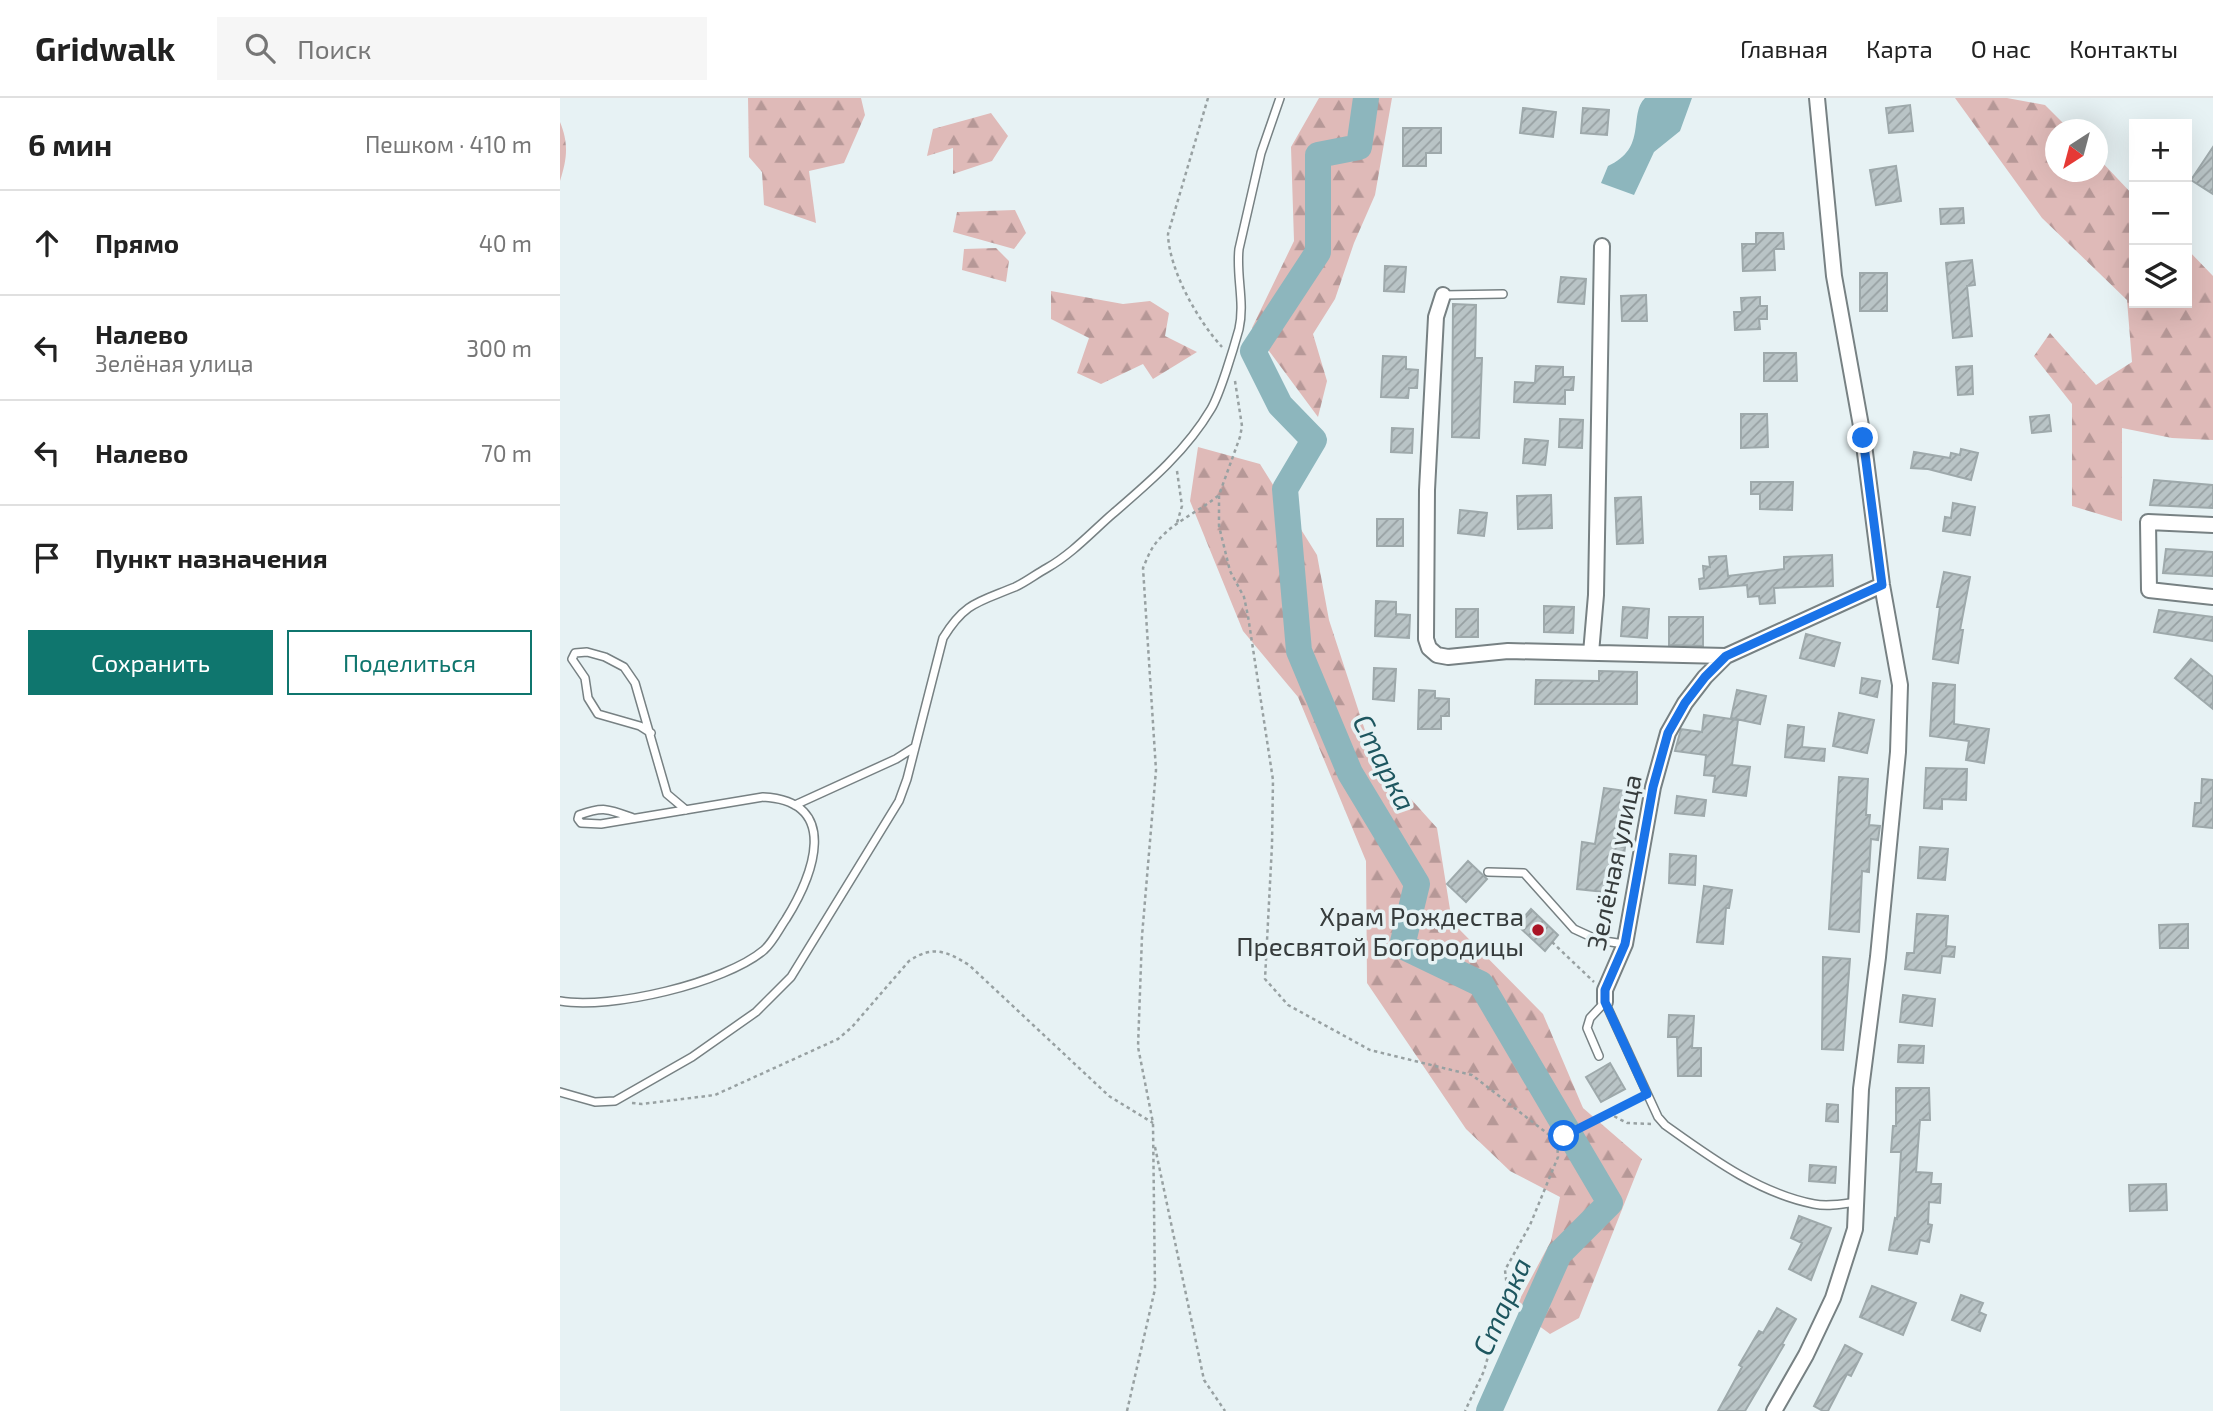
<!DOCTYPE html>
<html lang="ru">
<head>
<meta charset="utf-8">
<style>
  body { margin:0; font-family:"Exo 2",sans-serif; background:#f6f6f6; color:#222 }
  .controls { position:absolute; right:21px; top:21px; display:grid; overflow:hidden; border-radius:0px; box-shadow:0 7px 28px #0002 }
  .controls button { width:63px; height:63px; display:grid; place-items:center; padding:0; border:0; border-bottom:2px solid #e0e0e0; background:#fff; color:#222; font:35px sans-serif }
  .compass { position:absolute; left:1485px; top:21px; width:63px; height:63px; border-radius:50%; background:#fff; box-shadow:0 7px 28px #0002; rotate:216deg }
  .stop { position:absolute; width:21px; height:21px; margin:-16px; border:5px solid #1a73e8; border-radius:50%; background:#fff }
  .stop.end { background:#1a73e8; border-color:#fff; box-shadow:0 2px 7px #0008 }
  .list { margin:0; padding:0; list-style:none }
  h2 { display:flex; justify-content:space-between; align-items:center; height:91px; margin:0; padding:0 28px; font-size:30px }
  h2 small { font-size:23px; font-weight:400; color:#767676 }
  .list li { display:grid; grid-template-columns:46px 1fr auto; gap:21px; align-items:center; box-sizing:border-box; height:105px; padding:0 28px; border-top:2px solid #e0e0e0 }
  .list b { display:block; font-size:26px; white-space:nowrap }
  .list p { margin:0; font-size:23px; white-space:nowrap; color:#767676 }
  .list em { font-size:23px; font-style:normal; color:#767676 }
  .actions { display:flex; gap:14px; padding:21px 28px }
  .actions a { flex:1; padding:16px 0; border:2px solid #0f766e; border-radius:0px; text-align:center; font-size:24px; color:#0f766e }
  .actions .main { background:#0f766e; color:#fff }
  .icon { flex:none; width:38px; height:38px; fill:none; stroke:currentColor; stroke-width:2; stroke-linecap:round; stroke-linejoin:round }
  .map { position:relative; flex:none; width:1653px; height:1313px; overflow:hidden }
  header { display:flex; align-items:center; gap:42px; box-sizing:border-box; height:98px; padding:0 35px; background:#fff; border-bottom:2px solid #e0e0e0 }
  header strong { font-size:33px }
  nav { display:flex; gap:38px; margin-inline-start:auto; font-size:24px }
  .search { width:490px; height:63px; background:#f6f6f6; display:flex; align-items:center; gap:18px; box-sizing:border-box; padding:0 24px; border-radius:0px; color:#767676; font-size:26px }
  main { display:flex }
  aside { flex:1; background:#fff }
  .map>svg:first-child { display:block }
  .forest { fill:url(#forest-firs) }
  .water { fill:#8db6bd }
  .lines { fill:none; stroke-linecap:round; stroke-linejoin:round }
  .river { stroke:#8db6bd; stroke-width:26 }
  .building { fill:url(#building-hatch); stroke:#9ea9ab; stroke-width:2 }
  .lane-casing { stroke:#778183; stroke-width:10 }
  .street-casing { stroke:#778183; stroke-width:18 }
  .path { stroke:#98a1a2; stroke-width:2.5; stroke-dasharray:3.5 3.5; stroke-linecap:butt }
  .lane { stroke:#fff; stroke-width:7 }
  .street { stroke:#fff; stroke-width:14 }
  .route { stroke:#1a73e8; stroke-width:9 }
  .poi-dot { fill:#aa1425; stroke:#e7f2f4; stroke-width:2.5 }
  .labels { text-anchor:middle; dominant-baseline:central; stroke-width:7; stroke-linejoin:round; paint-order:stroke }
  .street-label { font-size:26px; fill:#373c3c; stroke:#e7f2f4 }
  .poi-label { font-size:26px; fill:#373c3c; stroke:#e7f2f4; text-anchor:end }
  .water-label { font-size:28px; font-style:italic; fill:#1d565f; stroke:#e7f2f4 }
</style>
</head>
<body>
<header>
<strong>Gridwalk</strong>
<div class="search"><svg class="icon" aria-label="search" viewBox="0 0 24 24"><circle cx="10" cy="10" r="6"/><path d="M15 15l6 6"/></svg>Поиск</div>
<nav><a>Главная</a><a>Карта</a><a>О нас</a><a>Контакты</a></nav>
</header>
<main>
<aside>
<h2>6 мин<small>Пешком · 410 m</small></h2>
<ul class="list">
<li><svg class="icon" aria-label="ahead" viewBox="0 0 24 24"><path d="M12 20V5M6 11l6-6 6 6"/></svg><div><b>Прямо</b></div><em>40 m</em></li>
<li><svg class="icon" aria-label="left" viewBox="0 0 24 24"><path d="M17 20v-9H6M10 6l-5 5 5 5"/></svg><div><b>Налево</b><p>Зелёная улица</p></div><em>300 m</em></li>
<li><svg class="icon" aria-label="left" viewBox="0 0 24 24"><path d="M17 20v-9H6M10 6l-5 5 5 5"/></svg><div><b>Налево</b></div><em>70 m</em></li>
<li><svg class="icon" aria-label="arrive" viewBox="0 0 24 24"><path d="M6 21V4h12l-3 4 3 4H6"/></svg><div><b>Пункт назначения</b></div></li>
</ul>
<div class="actions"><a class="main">Сохранить</a><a>Поделиться</a></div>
</aside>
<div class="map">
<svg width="1653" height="1313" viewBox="0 0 1653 1313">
  <defs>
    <pattern id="forest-firs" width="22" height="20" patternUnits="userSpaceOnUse" patternTransform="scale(1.75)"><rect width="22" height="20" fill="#dfbab8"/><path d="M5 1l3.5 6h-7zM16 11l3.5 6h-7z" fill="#b69897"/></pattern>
    <pattern id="building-hatch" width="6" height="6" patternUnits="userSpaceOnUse" patternTransform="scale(1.75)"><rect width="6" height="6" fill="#b9c4c6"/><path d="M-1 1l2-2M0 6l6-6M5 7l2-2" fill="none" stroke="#97a0a2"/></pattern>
  </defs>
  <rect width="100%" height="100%" fill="#e7f2f4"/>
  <!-- forest -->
  <path class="forest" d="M188,0H301L305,17L284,65L249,73L256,125L204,107L202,74L189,59Z
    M759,0H832L815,97L794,145L775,201L753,236L767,283L758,319L692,230L734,143L731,49Z
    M1395,0H1447L1485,7L1509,31L1496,32V74H1538V60L1574,98V205H1627V151L1653,178V342L1612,340L1562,330V423L1512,408V306L1474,258L1490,235L1536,287L1572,264L1567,202L1482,120Z
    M431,15L448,38L432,63L393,76V50L367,58L373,31Z
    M0,24C9,46 7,61 0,83Z
    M455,112L466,135L454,151L393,134L397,114Z
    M436,150L449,163L446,184L402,172L404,151Z
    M491,193L563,206L590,203L609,215L605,238L637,254L593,281L583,266L541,286L517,275L529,240L491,221Z
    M638,349L700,366L757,457L769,522L814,660L877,730L892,824L983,916L1023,1010L1082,1061L1019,1220L990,1236L955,1210L991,1143L1000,1099L950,1073L906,1031L807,885L806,763L738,599L683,533L630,403Z"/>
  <!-- water -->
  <path class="water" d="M1085,0H1132L1120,33L1094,54L1074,97L1041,85L1048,68C1088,50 1068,17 1085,0Z"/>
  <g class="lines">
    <!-- river -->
    <path class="river" d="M806,0L799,49L758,57V154L693,253L720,307L754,342L725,391L739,553L790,675L857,786L842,848L921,886L1050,1105L999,1156L929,1313"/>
  </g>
  <!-- building -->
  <path class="building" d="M1350,7L1353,33L1329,35L1326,10Z
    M963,10L996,14L993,39L960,35Z
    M1023,10L1049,12L1047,37L1021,35Z
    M843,30H881V55H866V68H843Z
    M1653,49V96L1631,82Z
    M1336,68L1341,103L1316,107L1310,72Z
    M1403,110L1404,125L1381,126L1380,111Z
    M1196,135H1223L1224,151H1214L1215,172L1183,173L1182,146H1196Z
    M1412,162L1415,187L1407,188L1412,238L1393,240L1386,165Z
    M825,168L846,169L844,194L824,193Z
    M1300,175H1327V213H1300Z
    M1001,179L1026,181L1024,206L998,204Z
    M1086,197L1087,223H1062L1061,198Z
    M1200,199V208H1207V221H1199L1200,231L1175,232L1174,214H1182L1181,200Z
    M893,206L916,207L915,260H922L919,340L892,339Z
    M1204,255H1236L1237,283H1204Z
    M823,258L846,259V271L858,272L857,290H849L848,300L821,299Z
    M976,268L1003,269V279H1014L1013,292H1005V306L954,304L955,284L975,285Z
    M1412,268L1413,296L1398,297L1396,269Z
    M1181,316H1207L1208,349L1181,350Z
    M1489,317L1491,333L1472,335L1470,319Z
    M1000,321L1023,322L1022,350L999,349Z
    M832,330L853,331L852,355L831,354Z
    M965,341L988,343L985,367L963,365Z
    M1401,351L1418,355L1411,382L1368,371L1351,370L1354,354L1390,360L1391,355L1400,357Z
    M1594,382L1653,387V410L1590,407Z
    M1191,384H1233L1232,412L1200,411V396H1191Z
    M991,397L992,430L958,431L957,398Z
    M1081,399L1083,445L1057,446L1055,400Z
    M1393,405L1415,409L1410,437L1383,433L1385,419L1391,420Z
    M900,412L927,415L924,438L898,435Z
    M817,421H843V448H817Z
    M1606,451L1653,454V478L1603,475Z
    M1272,457L1273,488L1214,490L1215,505L1200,506L1199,498L1188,499L1187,487L1140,491L1139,481L1144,480L1143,468L1150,469L1149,459L1166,458L1168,478L1224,471V459Z
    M1384,474L1410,479L1400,532H1403L1398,565L1373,561L1380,509H1377Z
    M816,503L836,504V516L850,517L849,540L815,538Z
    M984,508L1014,509L1013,535L984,534Z
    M1063,509L1089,511L1087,540L1061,538Z
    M896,511H918V539H896Z
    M1599,512L1653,519V543L1594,534Z
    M1109,519H1143V548L1109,547Z
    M1246,536L1280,545L1274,568L1240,560Z
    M1631,561L1653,579V611L1615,580Z
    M814,570L836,571L834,603L813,601Z
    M1039,573L1077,574V606H975L976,582L1039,583Z
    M1302,580L1320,583L1317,599L1300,595Z
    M1373,585L1395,587L1394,626L1429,631L1424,665L1406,662L1409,643L1370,638Z
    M859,592L875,593V600L889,601V618H881V631H858Z
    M1177,592L1206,598L1200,626L1171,620Z
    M1279,615L1314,622L1307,655L1273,648Z
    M1144,617L1178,622L1172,667L1190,669L1186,698L1153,694L1155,678L1144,677L1146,657L1115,653L1121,631L1142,634Z
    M1228,627L1244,629L1242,649L1265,651L1264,663L1225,659Z
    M1366,670L1407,671L1406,702L1382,701V711L1364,710Z
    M1279,679L1308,681L1306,717H1310L1309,727L1320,728L1318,742L1311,741L1309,774L1302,773L1299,834L1269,831Z
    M1642,681L1653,682V730L1633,728L1635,705H1641Z
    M1044,690L1066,693L1057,748L1065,749L1063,764L1054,763L1053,780L1046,779L1044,794L1017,791L1022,744L1035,746Z
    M1117,698L1146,702L1144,718L1115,715Z
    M1360,749L1388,751L1385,782L1358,780Z
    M1110,756L1136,758L1135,787L1109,785Z
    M908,763L927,781L906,804L887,786Z
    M1144,788L1172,792L1169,810H1166L1163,846L1137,844Z
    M971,811L998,837L985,853L957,827Z
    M1357,816L1388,818L1386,848L1395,849L1394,859L1382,858L1380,875L1345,871L1347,855H1354Z
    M1628,826V850H1600L1599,827Z
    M1263,859L1290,861L1283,952L1262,951Z
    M1343,897L1375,901L1372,928L1340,924Z
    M1109,917L1134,918L1132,950H1141V978H1118L1117,939H1108Z
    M1339,947L1364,948L1363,965L1338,964Z
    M1050,965L1065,991L1041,1004L1026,979Z
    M1336,990H1369L1370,1022H1360L1356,1074L1372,1075L1371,1086H1381L1380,1105L1369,1104L1368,1126L1372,1127L1369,1144L1360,1142L1357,1156L1329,1152L1335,1120L1337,1121L1341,1054H1331L1333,1028H1336Z
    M1267,1006L1278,1007V1024L1266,1023Z
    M1250,1067L1276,1069L1275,1085L1249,1083Z
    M1606,1086L1607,1112L1570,1113L1569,1087Z
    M1239,1118L1271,1130L1251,1182L1229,1171L1242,1145L1231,1140Z
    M1312,1188L1356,1205L1343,1237L1300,1219Z
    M1401,1197L1423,1205L1419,1214L1426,1217L1420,1233L1392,1222Z
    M1217,1210L1236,1221L1222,1246L1224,1247L1185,1313H1158L1182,1269L1179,1267L1199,1233L1203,1235Z
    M1285,1247L1302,1256L1291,1278L1287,1276L1268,1313H1263L1254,1308Z"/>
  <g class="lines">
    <defs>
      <path id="lane" d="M883,197L943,196
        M91,635L80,628L38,616L28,600L25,580L12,561L15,555L27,554L45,559L64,569L75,585L107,696L126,712
        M235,707L336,661L355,649
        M928,774L964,775L1014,831L1038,842L1064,846
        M0,903C50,912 165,885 204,852C213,844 219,831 226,821C253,778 282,703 203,699L41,726L21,725L18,721L19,717C44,708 49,711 73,720
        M1039,958L1027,930L1030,920L1045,904L1098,1019L1105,1027C1150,1059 1198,1095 1254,1106C1268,1109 1283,1106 1297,1104
        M0,994L35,1004L55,1003L132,959L196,914L231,879L339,703L347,681L383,540C405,504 419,504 455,489C466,484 476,476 487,470C510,457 529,437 549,419C586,387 625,355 651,311C660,296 674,249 679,231C685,204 676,178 679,151L701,55L720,0"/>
      <path id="street" d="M883,197L876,219L867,392L866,541L869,550L877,557L888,559L948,553L1166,558
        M1653,427L1588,424L1589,492L1653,499
        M1031,555L1036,497L1042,148
        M1045,904V892L1065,846L1093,689L1108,635L1125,605L1145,579L1166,558L1322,487
        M1214,1313L1246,1257L1273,1200L1295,1131L1301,991L1318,859L1338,654L1340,587L1322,487L1303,339L1274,178L1257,0"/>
    </defs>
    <!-- lane casing -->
    <use href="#lane" class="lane-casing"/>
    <!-- street casing -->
    <use href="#street" class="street-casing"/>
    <!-- path -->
    <path class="path" d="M648,0L608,136C609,172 638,223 662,249
      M675,283L682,328L680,339L659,397V428L670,473L684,499L688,518L713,682L712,747L705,881L728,907L810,952L912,977L997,1043L998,1059L970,1127L945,1172L947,1189L924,1273L905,1313
      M617,373L622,408L617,425
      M992,844L1034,884
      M72,1005L82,1006L155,997L278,941L292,929L349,863C373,847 386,853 409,867L549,998L593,1025
      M1048,1015L1067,1025L1092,1026
      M997,1043L1078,1001
      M595,1049L644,1282L665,1313
      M567,1313L595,1191L593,1025L578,949L582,838L596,672L583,470C586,463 589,455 593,449C608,426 639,414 659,397"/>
    <!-- lane -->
    <use href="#lane" class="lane"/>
    <!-- street -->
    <use href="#street" class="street"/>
  </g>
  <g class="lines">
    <!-- route -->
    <path class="route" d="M1004,1038L1087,996L1045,904V892L1065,846L1093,689L1108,635L1125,605L1145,579L1166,558L1322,487L1303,340"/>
  </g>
  <!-- markers -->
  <circle class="poi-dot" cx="978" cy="832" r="7"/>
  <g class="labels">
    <!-- street labels -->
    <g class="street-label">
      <text transform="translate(1053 764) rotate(-78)">Зелёная улица</text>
    </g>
    <!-- poi labels -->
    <g class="poi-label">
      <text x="964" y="817">Храм Рождества<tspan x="964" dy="30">Пресвятой Богородицы</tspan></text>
    </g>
    <!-- water labels -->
    <g class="water-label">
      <text transform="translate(825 664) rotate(63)">Старка</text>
      <text transform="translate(941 1208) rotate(-66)">Старка</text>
    </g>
  </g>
</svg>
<div class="controls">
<button>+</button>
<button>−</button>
<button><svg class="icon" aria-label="layers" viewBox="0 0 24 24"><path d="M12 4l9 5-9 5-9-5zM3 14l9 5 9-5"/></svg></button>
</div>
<svg class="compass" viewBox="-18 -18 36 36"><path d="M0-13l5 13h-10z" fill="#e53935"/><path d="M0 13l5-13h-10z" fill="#767676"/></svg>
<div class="stop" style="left:1004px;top:1038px"></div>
<div class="stop end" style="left:1303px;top:340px"></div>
</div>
</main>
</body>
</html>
